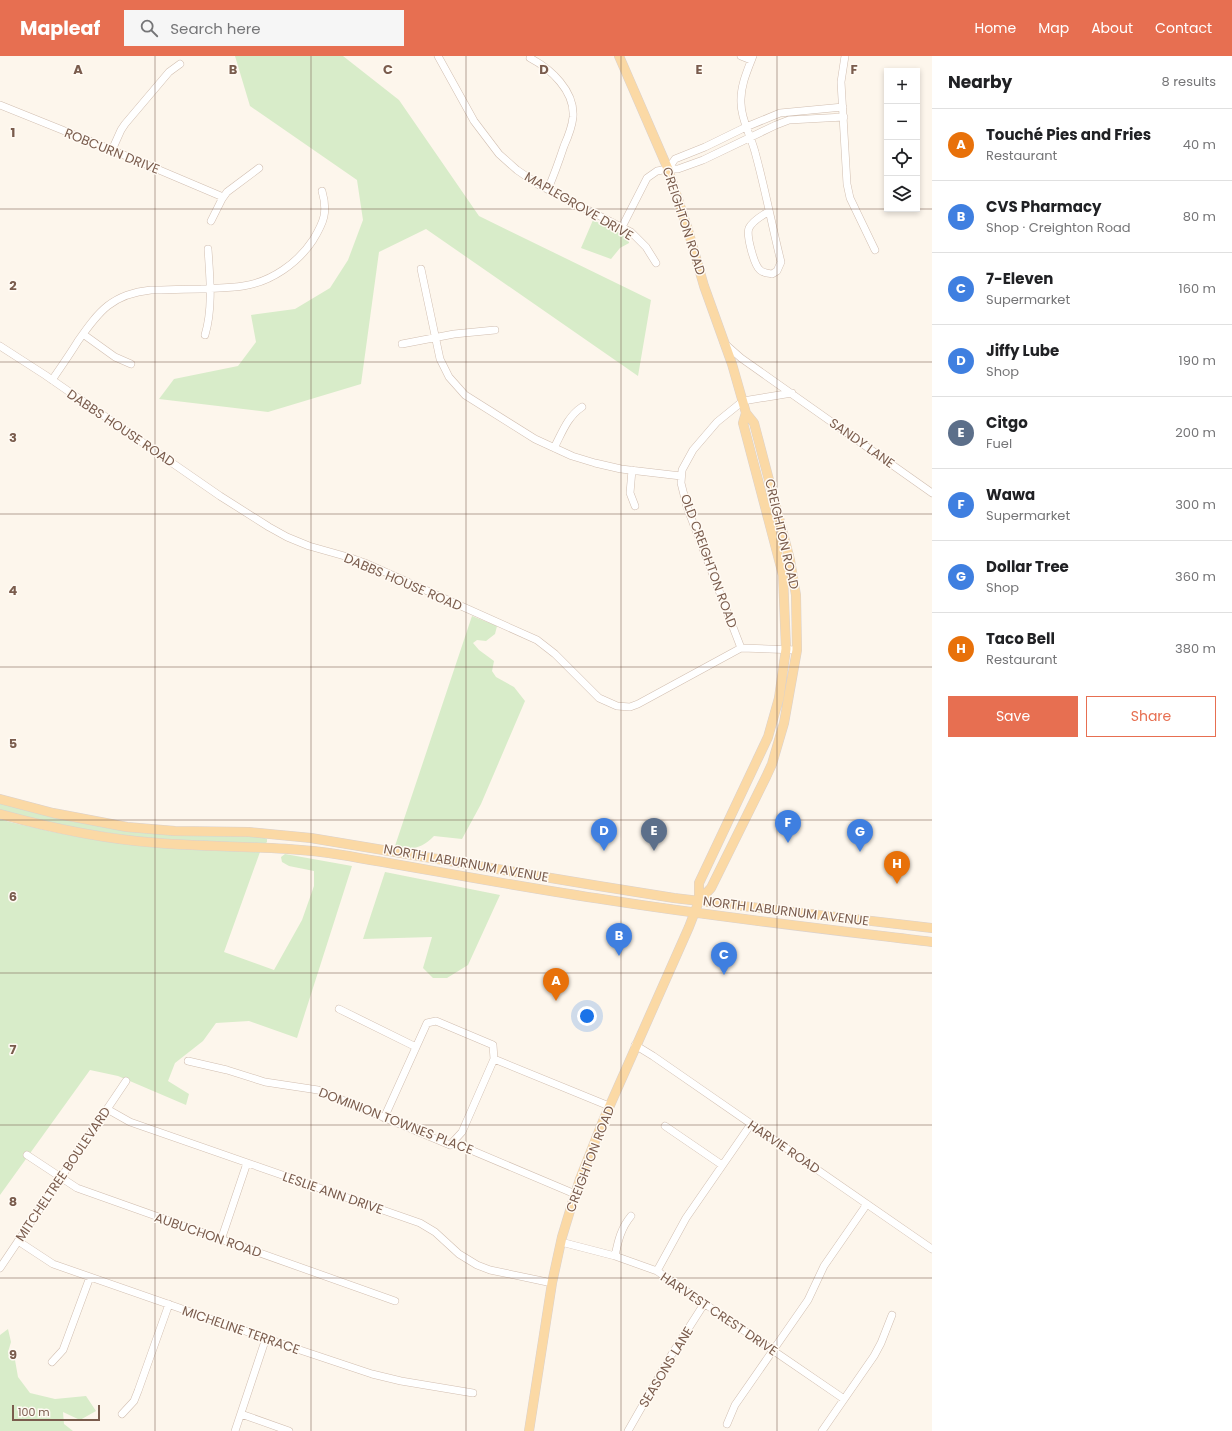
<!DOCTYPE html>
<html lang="en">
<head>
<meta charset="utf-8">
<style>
  body { margin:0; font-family:Poppins,sans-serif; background:#f6f6f6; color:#202124 }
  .controls { position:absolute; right:12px; top:12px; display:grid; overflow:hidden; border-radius:0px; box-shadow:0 2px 6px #0003 }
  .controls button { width:36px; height:36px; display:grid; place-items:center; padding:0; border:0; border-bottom:1px solid #e0e0e0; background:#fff; color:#202124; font:20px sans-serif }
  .scale { position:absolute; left:12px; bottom:10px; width:88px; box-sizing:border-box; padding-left:4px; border:2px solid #7a5c4d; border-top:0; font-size:11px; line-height:14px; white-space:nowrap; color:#7a5c4d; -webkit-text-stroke:3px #fffaf3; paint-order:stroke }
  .you { position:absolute; left:587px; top:960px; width:14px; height:14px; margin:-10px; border:3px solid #fff; border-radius:50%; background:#1a73e8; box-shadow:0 0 0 6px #1a73e833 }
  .badge { display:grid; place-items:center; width:26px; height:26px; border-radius:50%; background:#e76f51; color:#fff; font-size:13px; font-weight:700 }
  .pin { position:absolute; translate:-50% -33px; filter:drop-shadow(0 1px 2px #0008) }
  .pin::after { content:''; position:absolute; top:21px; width:14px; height:12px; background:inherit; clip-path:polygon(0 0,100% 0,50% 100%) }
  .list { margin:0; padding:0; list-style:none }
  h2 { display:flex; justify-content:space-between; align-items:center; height:52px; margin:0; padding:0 16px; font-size:17px }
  h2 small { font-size:13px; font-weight:400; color:#757577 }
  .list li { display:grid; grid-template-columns:26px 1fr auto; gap:12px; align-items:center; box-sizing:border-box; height:72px; padding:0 16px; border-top:1px solid #e0e0e0 }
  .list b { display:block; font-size:15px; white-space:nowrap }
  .list p { margin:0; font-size:13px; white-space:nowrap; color:#757577 }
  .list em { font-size:13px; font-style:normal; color:#757577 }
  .actions { display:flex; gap:8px; padding:12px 16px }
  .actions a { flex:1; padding:9px 0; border:1px solid #e76f51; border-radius:0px; text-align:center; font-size:14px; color:#e76f51 }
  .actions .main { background:#e76f51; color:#fff }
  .icon { flex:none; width:22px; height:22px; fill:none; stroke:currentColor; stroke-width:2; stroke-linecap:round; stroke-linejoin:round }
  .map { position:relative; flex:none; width:932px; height:1375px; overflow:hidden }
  header { display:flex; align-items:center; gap:24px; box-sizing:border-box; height:56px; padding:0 20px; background:#e76f51; color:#fff }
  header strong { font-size:19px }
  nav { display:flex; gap:22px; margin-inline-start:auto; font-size:14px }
  .search { width:280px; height:36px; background:#f6f6f6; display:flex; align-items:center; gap:10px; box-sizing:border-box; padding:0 14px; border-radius:0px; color:#757577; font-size:15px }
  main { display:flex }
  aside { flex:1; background:#fff }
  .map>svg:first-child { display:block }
  .green { fill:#d8ecc9 }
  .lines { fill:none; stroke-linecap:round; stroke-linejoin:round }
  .minor-casing { stroke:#d1beb0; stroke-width:8 }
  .major-casing { stroke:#dad1cd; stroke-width:10 }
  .minor { stroke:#fff; stroke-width:7 }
  .major { stroke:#fbd9a5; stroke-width:9 }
  .grid { fill:none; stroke:#7a5c4d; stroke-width:1; stroke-opacity:0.55 }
  .labels { text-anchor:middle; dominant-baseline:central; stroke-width:3; stroke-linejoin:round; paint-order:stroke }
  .street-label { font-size:13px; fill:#7a5c4d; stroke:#fffaf3 }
  .grid-label { font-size:13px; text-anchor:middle; font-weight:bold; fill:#7a5c4d; stroke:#fffaf3; stroke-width:3; stroke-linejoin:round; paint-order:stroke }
</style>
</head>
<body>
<header>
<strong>Mapleaf</strong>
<div class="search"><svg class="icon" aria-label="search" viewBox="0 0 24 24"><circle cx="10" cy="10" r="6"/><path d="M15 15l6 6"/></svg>Search here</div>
<nav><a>Home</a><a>Map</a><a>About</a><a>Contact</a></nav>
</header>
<main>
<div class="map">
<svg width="932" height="1375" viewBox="0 0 932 1375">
  <rect width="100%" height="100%" fill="#fdf6ec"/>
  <!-- green -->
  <path class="green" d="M235,0H343L399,44L479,160L651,244L638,320L426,173L379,196L361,328L268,356L159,343L174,323L238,310L256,286L251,259L295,253L330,232L348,204L363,164L357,124L250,50Z
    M593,164L620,177L629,184V187L620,192L611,203L581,192Z
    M472,560L497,570L495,578L486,585L477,584L473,587L479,594L494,605L492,615L496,621L514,631L525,645L481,748L462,783L434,780C422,792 413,795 395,790L397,784Z
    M0,746L152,777L263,781L267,783V786L265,788L150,783L56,769L0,754Z
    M0,763C12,767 24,769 36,772C109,790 185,793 260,796L224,896L274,914L302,864L314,830V815L289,810L282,806L281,801L285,798L352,810L297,982L249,965L216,967L203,985L175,1007L168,1025L189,1038L186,1049L118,1020L90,1014L0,1139Z
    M385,816L500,839L468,909L447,922H433L423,912L432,881L363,883Z
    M8,1273L11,1286L8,1296L15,1304L18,1321L30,1337L55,1343L86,1340L96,1355L80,1364L63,1356L64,1368L73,1375H0V1279Z"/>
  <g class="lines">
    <defs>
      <path id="minor" d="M438,0L474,65L499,98L517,114L539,129L631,176L646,191L656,207
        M741,0L751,4
        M753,0C747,15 740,31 741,47C741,64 751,80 755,96C765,132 772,170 781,206L777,215L772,218C768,217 763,217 760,214C754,209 746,179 749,172C753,164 762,160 769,155
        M845,0L841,26L847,128L850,142L875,194
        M530,2C551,13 575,35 573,61C572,71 568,81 564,90C559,105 554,119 548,133
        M0,49L112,94L223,141
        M112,94L121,74L125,68L169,16L180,8
        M668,113L675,103L705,91L746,71L780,57L843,51
        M211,165L222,143L227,136L259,112
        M622,171L647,122L657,115L668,113H678L703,104L776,69L789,64L844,61
        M421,213L440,303L449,321L465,339L535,383L572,400L595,407L621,413L681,420
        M83,278L115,301L131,308
        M205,279C213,252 210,222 208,193
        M724,287L741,302L932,437
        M402,288L454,278L495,274
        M0,290L45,319L220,440L269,471L287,481L309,490L348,501L365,507L537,584L555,598L599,642L617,650L630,651L638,648L741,592L797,594
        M52,324C61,311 70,298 78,285C99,255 112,238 151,234C168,234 184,233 201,233C215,232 229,232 243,230C271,226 298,207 313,184C324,166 328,156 322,135
        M554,392C562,377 567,361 582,351
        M632,414L630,437L635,450
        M741,592L687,451L681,427L682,414L693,394L717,366L743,345L792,337
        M339,953L416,991
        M635,989L653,1000L932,1193
        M188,1005L227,1014L265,1026L318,1034L450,1089H459L575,1138
        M107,1053L130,1066L420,1167L435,1176L459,1198L477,1209L490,1214L552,1227
        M384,1062L427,967L436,965L493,989L494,1003L609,1050
        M665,1070L722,1109
        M450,1089L462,1076L494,1003
        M27,1099L77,1132L395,1245
        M221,1184L247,1107
        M18,1185L53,1208L294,1292L372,1318L401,1325L473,1337
        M561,1186L615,1200L657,1215L844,1343
        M615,1200C618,1185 621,1172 631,1160
        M0,1212L126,1025
        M657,1215L686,1162L751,1068
        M52,1306L63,1294L90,1221
        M122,1358L134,1345L138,1335L169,1248
        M241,1358L289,1375
        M727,1368L735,1349L808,1244L824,1210L867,1148
        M235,1375L266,1282
        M628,1375L672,1298L704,1248
        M822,1375L874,1300L881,1287L892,1259"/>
      <path id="major" d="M619,0L668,113L688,174L704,230L732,308L746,357L754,367L790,504L796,539L797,594L784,667L772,708L766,721L711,832L699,845
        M0,743L53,757L127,771L175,775L249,776L311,782L599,830L674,842L932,872
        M0,758C51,772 104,783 158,787C219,792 281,789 342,799C431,814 519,831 608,844C716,861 824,873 932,886
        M529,1375L552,1227L562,1181L572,1148L580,1123L603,1065L689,871L699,845V827L768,681L779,642L786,593L783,519L743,367L746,357"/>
    </defs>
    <!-- minor casing -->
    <use href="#minor" class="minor-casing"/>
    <!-- major casing -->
    <use href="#major" class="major-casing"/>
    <!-- minor -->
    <use href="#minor" class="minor"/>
    <!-- major -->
    <use href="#major" class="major"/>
  </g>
  <!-- grid -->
  <path class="grid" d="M155,0V1375M311,0V1375M466,0V1375M621,0V1375M777,0V1375M0,153H887M917,153H932M0,306H932M0,458H932M0,611H932M0,764H932M0,917H932M0,1069H932M0,1222H932"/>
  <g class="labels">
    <!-- street labels -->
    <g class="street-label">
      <text transform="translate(112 95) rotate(22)">ROBCURN DRIVE</text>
      <text transform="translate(579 150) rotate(30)">MAPLEGROVE DRIVE</text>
      <text transform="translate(684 165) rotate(72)">CREIGHTON ROAD</text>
      <text transform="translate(121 372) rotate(34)">DABBS HOUSE ROAD</text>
      <text transform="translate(862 387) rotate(35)">SANDY LANE</text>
      <text transform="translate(782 478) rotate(77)">CREIGHTON ROAD</text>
      <text transform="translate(709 505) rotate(70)">OLD CREIGHTON ROAD</text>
      <text transform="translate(403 526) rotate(23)">DABBS HOUSE ROAD</text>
      <text transform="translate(466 807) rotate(10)">NORTH LABURNUM AVENUE</text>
      <text transform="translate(786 855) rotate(7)">NORTH LABURNUM AVENUE</text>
      <text transform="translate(396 1065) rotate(21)">DOMINION TOWNES PLACE</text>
      <text transform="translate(784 1091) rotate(34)">HARVIE ROAD</text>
      <text transform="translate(590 1103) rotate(-69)">CREIGHTON ROAD</text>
      <text transform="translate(63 1118) rotate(-56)">MITCHELTREE BOULEVARD</text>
      <text transform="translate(333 1137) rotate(19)">LESLIE ANN DRIVE</text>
      <text transform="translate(208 1179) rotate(19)">AUBUCHON ROAD</text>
      <text transform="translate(719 1258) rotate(34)">HARVEST CREST DRIVE</text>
      <text transform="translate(241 1274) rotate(19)">MICHELINE TERRACE</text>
      <text transform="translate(666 1311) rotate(-59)">SEASONS LANE</text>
    </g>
  </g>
  <g class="grid-label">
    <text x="78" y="18">A</text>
    <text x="233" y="18">B</text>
    <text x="388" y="18">C</text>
    <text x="544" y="18">D</text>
    <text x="699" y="18">E</text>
    <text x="854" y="18">F</text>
    <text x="13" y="81">1</text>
    <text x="13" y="234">2</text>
    <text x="13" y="386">3</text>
    <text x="13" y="539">4</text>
    <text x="13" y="692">5</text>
    <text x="13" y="845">6</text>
    <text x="13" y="998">7</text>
    <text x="13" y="1150">8</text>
    <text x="13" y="1303">9</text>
  </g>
</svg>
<div class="controls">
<button>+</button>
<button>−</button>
<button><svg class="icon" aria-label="locate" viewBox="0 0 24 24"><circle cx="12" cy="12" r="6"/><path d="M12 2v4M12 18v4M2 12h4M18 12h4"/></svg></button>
<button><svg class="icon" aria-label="layers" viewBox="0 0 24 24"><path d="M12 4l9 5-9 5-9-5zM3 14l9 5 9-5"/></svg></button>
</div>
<div class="scale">100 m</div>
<div class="you"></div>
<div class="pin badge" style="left:556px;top:945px;background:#e8710a">A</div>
<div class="pin badge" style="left:619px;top:900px;background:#3f7fe0">B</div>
<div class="pin badge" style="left:724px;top:919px;background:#3f7fe0">C</div>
<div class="pin badge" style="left:604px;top:795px;background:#3f7fe0">D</div>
<div class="pin badge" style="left:654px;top:795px;background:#5c6f8a">E</div>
<div class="pin badge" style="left:788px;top:787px;background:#3f7fe0">F</div>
<div class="pin badge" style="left:860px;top:796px;background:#3f7fe0">G</div>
<div class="pin badge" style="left:897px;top:828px;background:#e8710a">H</div>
</div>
<aside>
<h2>Nearby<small>8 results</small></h2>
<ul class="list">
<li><span class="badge" style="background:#e8710a">A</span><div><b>Touché Pies and Fries</b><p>Restaurant</p></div><em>40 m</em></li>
<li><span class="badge" style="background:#3f7fe0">B</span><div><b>CVS Pharmacy</b><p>Shop · Creighton Road</p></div><em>80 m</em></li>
<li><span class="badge" style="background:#3f7fe0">C</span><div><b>7-Eleven</b><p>Supermarket</p></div><em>160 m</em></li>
<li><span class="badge" style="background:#3f7fe0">D</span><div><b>Jiffy Lube</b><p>Shop</p></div><em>190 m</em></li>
<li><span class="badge" style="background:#5c6f8a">E</span><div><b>Citgo</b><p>Fuel</p></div><em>200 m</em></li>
<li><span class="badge" style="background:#3f7fe0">F</span><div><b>Wawa</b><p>Supermarket</p></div><em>300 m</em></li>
<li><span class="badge" style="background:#3f7fe0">G</span><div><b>Dollar Tree</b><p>Shop</p></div><em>360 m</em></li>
<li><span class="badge" style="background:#e8710a">H</span><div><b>Taco Bell</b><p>Restaurant</p></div><em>380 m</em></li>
</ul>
<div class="actions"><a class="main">Save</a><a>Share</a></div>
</aside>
</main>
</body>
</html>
